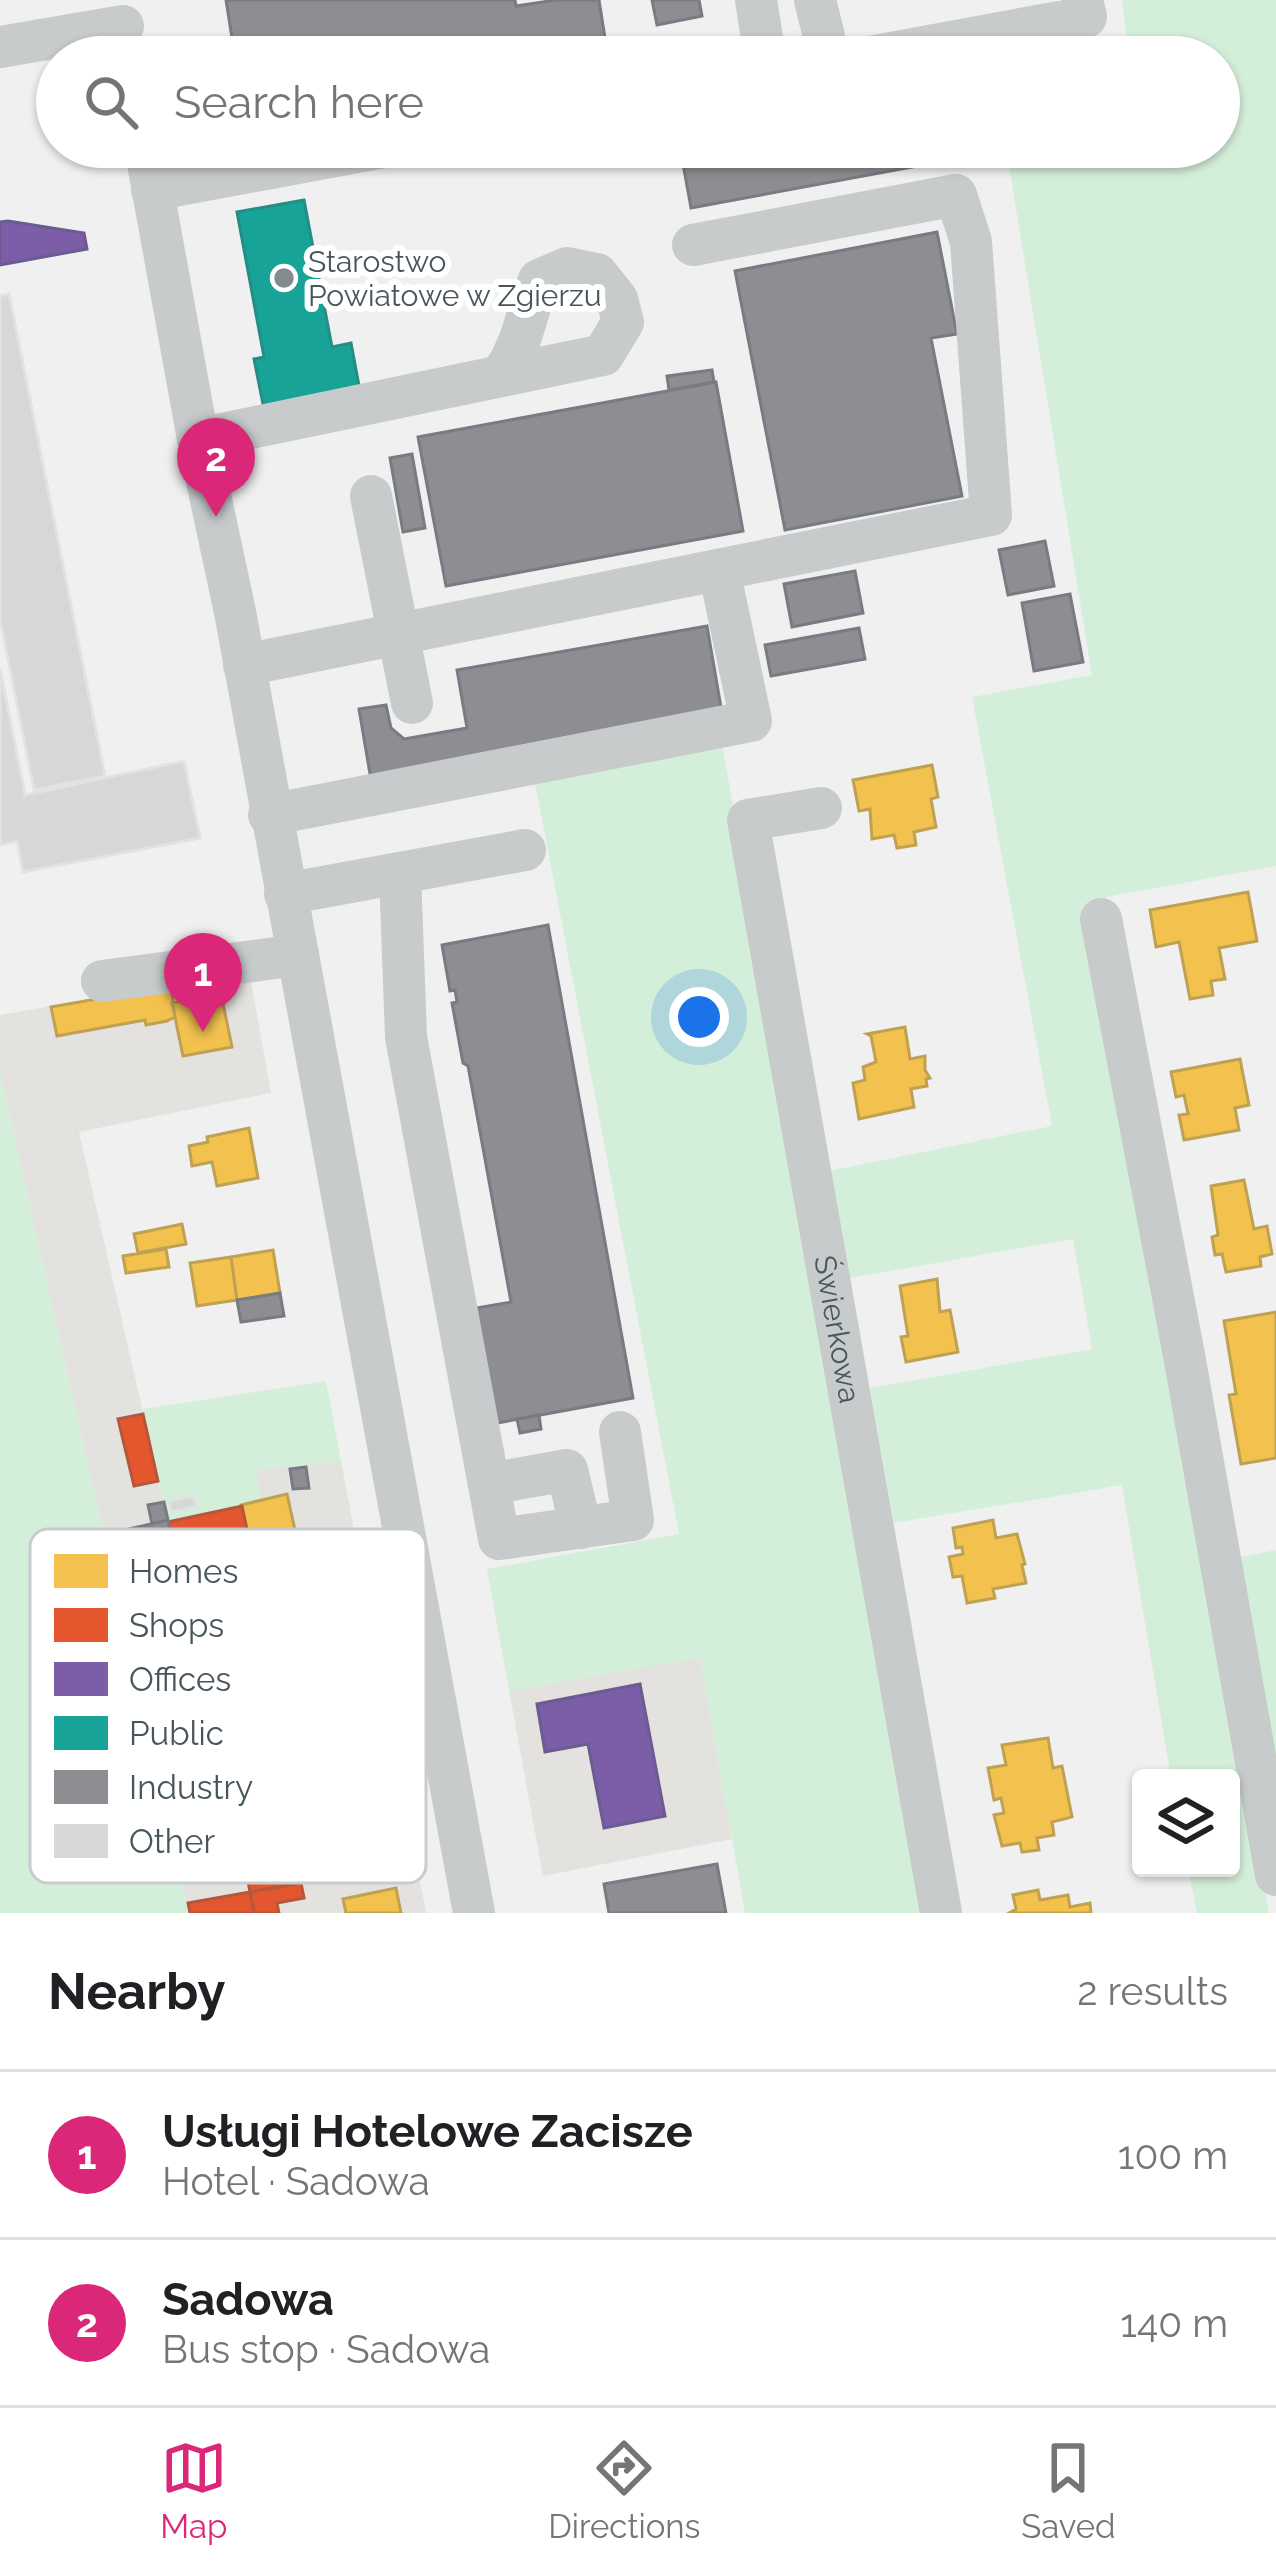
<!DOCTYPE html>
<html lang="en">
<head>
<meta charset="utf-8">
<style>
  body { margin:0; font-family:Raleway,sans-serif; background:#f6f6f6; color:#202124 }
  .controls { position:absolute; right:36px; bottom:36px; display:grid; overflow:hidden; border-radius:12px; box-shadow:0 3px 9px #0004 }
  .controls button { width:108px; height:108px; display:grid; place-items:center; padding:0; border:0; border-bottom:3px solid #e0e0e0; background:#fff; color:#202124; font:60px sans-serif }
  .you { position:absolute; left:699px; top:1017px; width:42px; height:42px; margin:-30px; border:9px solid #fff; border-radius:50%; background:#1a73e8; box-shadow:0 0 0 18px #1a73e833 }
  .badge { display:grid; place-items:center; width:78px; height:78px; border-radius:50%; background:#db2777; color:#fff; font-size:39px; font-weight:700 }
  .pin { position:absolute; translate:-50% -99px; filter:drop-shadow(0 3px 6px #0008) }
  .pin::after { content:''; position:absolute; top:63px; width:42px; height:36px; background:inherit; clip-path:polygon(0 0,100% 0,50% 100%) }
  .list { margin:0; padding:0; list-style:none }
  h2 { display:flex; justify-content:space-between; align-items:center; height:156px; margin:0; padding:0 48px; font-size:51px }
  h2 small { font-size:39px; font-weight:400; color:#757577 }
  .list li { display:grid; grid-template-columns:78px 1fr auto; gap:36px; align-items:center; box-sizing:border-box; height:168px; padding:0 48px; border-top:3px solid #e0e0e0 }
  .list b { display:block; font-size:45px; white-space:nowrap }
  .list p { margin:0; font-size:39px; white-space:nowrap; color:#757577 }
  .list em { font-size:39px; font-style:normal; color:#757577 }
  .icon { flex:none; width:66px; height:66px; fill:none; stroke:currentColor; stroke-width:2; stroke-linecap:round; stroke-linejoin:round }
  .map { position:relative; flex:none; width:1276px; height:1913px; overflow:hidden }
  .search { position:absolute; background:#fff; box-shadow:0 3px 9px #0004; left:36px; right:36px; top:36px; height:132px; display:flex; align-items:center; gap:30px; box-sizing:border-box; padding:0 42px; border-radius:66px; color:#757577; font-size:45px }
  .sheet { height:492px; background:#fff }
  nav { display:flex; justify-content:space-around; align-items:center; box-sizing:border-box; height:168px; border-top:3px solid #e0e0e0; background:#fff; font-size:33px; color:#757577 }
  nav a { display:grid; justify-items:center; gap:6px }
  nav .on { color:#db2777 }
  .map>svg:first-child { display:block }
  .commercial { fill:#e4e2de }
  .green { fill:#d4efd9 }
  .homes { fill:#f2c14e; stroke:#bfa152; stroke-width:3 }
  .shops { fill:#e4572e; stroke:#b5573c; stroke-width:3 }
  .offices { fill:#7b5ea7; stroke:#6b5c90; stroke-width:3 }
  .public { fill:#17a398; stroke:#258c86; stroke-width:3 }
  .industry { fill:#8d8d92; stroke:#787c82; stroke-width:3 }
  .building { fill:#d6d8d8; stroke:#e1e2e3; stroke-width:3 }
  .lines { fill:none; stroke-linecap:round; stroke-linejoin:round }
  .minor { stroke:#c7cbcb; stroke-width:42 }
  .poi-dot { fill:#828c90; stroke:#fff; stroke-width:4.5 }
  .labels { text-anchor:middle; dominant-baseline:central; stroke-width:12; stroke-linejoin:round; paint-order:stroke }
  .poi-label { font-size:30px; fill:#47565c; stroke:#fff; text-anchor:start }
  .street-label { font-size:30px; fill:#47565c; stroke:#fff }
  .key { fill:#fff; stroke:#c8ccce; stroke-width:3 }
  .key-label { font-size:33px; fill:#47565c }
</style>
</head>
<body>
<div class="map">
<svg width="1276" height="1913" viewBox="0 0 1276 1913">
  <rect width="100%" height="100%" fill="#f0f0f0"/>
  <!-- commercial -->
  <path class="commercial" d="M235,974L251,981L271,1093L79,1132L168,1522L241,1506L256,1469L341,1461L426,1913H188L0,1073V1015Z
    M679,1535L732,1839L543,1876L487,1569Z"/>
  <!-- green -->
  <path class="green" d="M1122,0H1276V866L1107,897L1084,916L1269,1913H1197L1188,1868H1231V1778H1171L1122,1485L894,1523L870,1388L1092,1349L1073,1239L850,1278L829,1171L1052,1126L972,697L1092,675L1006,147H1219V57H1039L1127,42Z
    M722,743L926,1913H745L700,1658L510,1691L487,1569L679,1534L534,778Z
    M0,1073L16,1144L188,1913H0Z
    M326,1381L341,1461L257,1469L260,1501L168,1522L143,1409Z
    M1276,1550V1796L1231,1559Z"/>
  <!-- homes -->
  <path class="homes" d="M932,765L938,797L931,799L936,827L914,832L916,845L897,848L894,835L872,839L870,809L859,811L853,780Z
    M1248,892L1257,941L1219,948L1225,979L1211,981L1213,995L1190,999L1179,942L1156,947L1150,910Z
    M171,986L175,1017L167,1021L146,1025L145,1020L57,1036L51,1007Z
    M221,994L232,1047L183,1056L172,1003Z
    M905,1027L910,1059L925,1056V1070L930,1078L926,1079L927,1086L911,1089L914,1107L859,1119L853,1083L865,1080L863,1067L876,1062L871,1036L867,1034Z
    M1240,1059L1249,1105L1235,1108L1239,1130L1184,1140L1179,1115L1188,1114L1184,1095L1176,1097L1171,1072Z
    M249,1128L258,1178L217,1186L212,1162L192,1166L189,1146L208,1142L207,1137Z
    M1244,1180L1254,1229L1267,1226L1272,1254L1260,1257L1261,1266L1226,1272L1222,1254L1215,1255L1212,1237L1218,1235L1211,1186Z
    M182,1224L186,1244L138,1253L134,1234Z
    M166,1249L169,1267L126,1273L123,1256Z
    M273,1250L280,1293L237,1300L231,1257Z
    M231,1257L237,1300L197,1306L190,1263Z
    M937,1279L940,1312L950,1310L958,1352L906,1362L901,1337L908,1336L900,1286Z
    M1276,1312V1458L1241,1464L1229,1395L1236,1394L1224,1321Z
    M287,1494L299,1548L253,1558L241,1505Z
    M993,1520L996,1538L1017,1534L1025,1564L1022,1565L1026,1583L993,1589L995,1598L967,1603L962,1576L953,1577L949,1557L963,1554L962,1547L956,1548L953,1528Z
    M1048,1738L1053,1768L1062,1766L1072,1817L1052,1822L1054,1835L1037,1838L1039,1850L1022,1852L1020,1843L1002,1846L994,1815L1004,1813L1001,1798L994,1800L988,1768L1006,1765L1002,1745Z
    M396,1888L401,1913H346L343,1899Z
    M1038,1890L1040,1900L1068,1895L1070,1907L1090,1903L1091,1913H1009L1016,1909L1013,1895Z"/>
  <!-- shops -->
  <path class="shops" d="M143,1414L158,1481L134,1486L118,1419Z
    M242,1506L253,1557L180,1573L168,1522Z
    M245,1865L285,1878L286,1886L250,1892Z
    M301,1883L304,1898L277,1903L279,1913H254L250,1892Z
    M250,1892L254,1913H190L188,1903Z"/>
  <!-- offices -->
  <path class="offices" d="M8,221L84,233L87,249L0,265V222Z
    M640,1684L665,1816L604,1828L588,1744L545,1752L537,1704Z"/>
  <!-- public -->
  <path class="public" d="M304,200L332,347L351,343L360,391L264,409L254,359L264,357L237,212Z"/>
  <!-- industry -->
  <path class="industry" d="M226,0H515L516,6L556,0H599L608,57H235Z
    M652,0H699L702,16L657,25Z
    M680,147H925L928,164L691,208Z
    M937,232L957,334L931,338L962,496L785,530L735,271Z
    M712,370L714,382L669,390L667,376Z
    M716,382L743,531L446,586L418,437Z
    M412,454L425,528L403,532L390,458Z
    M1045,541L1054,586L1008,595L999,550Z
    M855,571L863,613L792,627L784,584Z
    M1070,594L1083,662L1034,671L1022,603Z
    M707,626L723,719L371,780L359,709L386,705L391,728L404,739L467,728L457,670Z
    M859,628L865,659L771,676L765,645Z
    M548,925L633,1398L492,1424L471,1309L511,1302L468,1066L463,1063L452,1003L457,1002L455,990L450,991L442,945Z
    M280,1293L284,1316L241,1322L237,1300Z
    M539,1415L541,1429L520,1433L517,1419Z
    M306,1467L309,1488L293,1489L290,1469Z
    M164,1502L168,1520L152,1524L148,1505Z
    M168,1520L193,1640L155,1648L129,1529Z
    M717,1864L726,1913H609L604,1884Z"/>
  <!-- building -->
  <path class="building" d="M9,294L105,776L34,790L0,618V296Z
    M0,669L25,795L184,761L200,838L23,872L17,841L0,845Z
    M194,1496L197,1507L171,1512L169,1501Z"/>
  <g class="lines">
    <!-- minor -->
    <g class="minor">
      <path d="M756,0L765,57"/>
      <path d="M815,0L829,57"/>
      <path d="M0,47L123,26"/>
      <path d="M870,57L1086,17L1082,0"/>
      <path d="M145,147L198,439L235,612L474,1913"/>
      <path d="M152,190L384,147"/>
      <path d="M198,439L603,355L623,322L617,299L597,274L567,268L539,280C525,317 524,341 502,375"/>
      <path d="M371,496L412,703"/>
      <path d="M244,665L991,515L971,242L956,195L693,245"/>
      <path id="s1" d="M821,808L748,820L941,1913"/>
      <path d="M269,815L751,721L719,570"/>
      <path d="M400,873L406,1037L499,1539L633,1520L620,1432"/>
      <path d="M285,894L525,850"/>
      <path d="M1101,919L1184,1355L1276,1875"/>
      <path d="M102,981L298,955"/>
      <path d="M489,1484L567,1470L581,1528"/>
    </g>
  </g>
  <!-- markers -->
  <circle class="poi-dot" cx="284" cy="278" r="12"/>
  <g class="labels">
    <!-- poi labels -->
    <g class="poi-label">
      <text x="308" y="261">Starostwo<tspan x="308" dy="34">Powiatowe w Zgierzu</tspan></text>
    </g>
    <!-- street labels -->
    <g class="street-label">
      <text stroke="none"><textPath href="#s1" startOffset="591">Świerkowa</textPath></text>
    </g>
  </g>
  <!-- legend -->
  <rect x="30" y="1529" width="396" height="354" rx="18" class="key"/>
  <rect x="54" y="1554" width="54" height="34" fill="#f2c14e"/>
  <rect x="54" y="1608" width="54" height="34" fill="#e4572e"/>
  <rect x="54" y="1662" width="54" height="34" fill="#7b5ea7"/>
  <rect x="54" y="1716" width="54" height="34" fill="#17a398"/>
  <rect x="54" y="1770" width="54" height="34" fill="#8d8d92"/>
  <rect x="54" y="1824" width="54" height="34" fill="#d6d8d8"/>
  <g class="key-label">
    <text x="129" y="1583">Homes</text>
    <text x="129" y="1637">Shops</text>
    <text x="129" y="1691">Offices</text>
    <text x="129" y="1745">Public</text>
    <text x="129" y="1799">Industry</text>
    <text x="129" y="1853">Other</text>
  </g>
</svg>
<div class="controls">
<button><svg class="icon" aria-label="layers" viewBox="0 0 24 24"><path d="M12 4l9 5-9 5-9-5zM3 14l9 5 9-5"/></svg></button>
</div>
<div class="you"></div>
<div class="pin badge" style="left:203px;top:1032px">1</div>
<div class="pin badge" style="left:216px;top:517px">2</div>
<div class="search"><svg class="icon" aria-label="search" viewBox="0 0 24 24"><circle cx="10" cy="10" r="6"/><path d="M15 15l6 6"/></svg>Search here</div>
</div>
<section class="sheet">
<h2>Nearby<small>2 results</small></h2>
<ul class="list">
<li><span class="badge">1</span><div><b>Usługi Hotelowe Zacisze</b><p>Hotel · Sadowa</p></div><em>100 m</em></li>
<li><span class="badge">2</span><div><b>Sadowa</b><p>Bus stop · Sadowa</p></div><em>140 m</em></li>
</ul>
</section>
<nav>
<a class="on"><svg class="icon" aria-label="map" viewBox="0 0 24 24"><path d="M3 6l6-2 6 2 6-2v14l-6 2-6-2-6 2zM9 4v14M15 6v14"/></svg>Map</a>
<a><svg class="icon" aria-label="directions" viewBox="0 0 24 24"><path d="M12 3l9 9-9 9-9-9zM9 14v-3h6M13 9l2 2-2 2"/></svg>Directions</a>
<a><svg class="icon" aria-label="saved" viewBox="0 0 24 24"><path d="M7 4h10v16l-5-4-5 4z"/></svg>Saved</a>
</nav>
</body>
</html>
